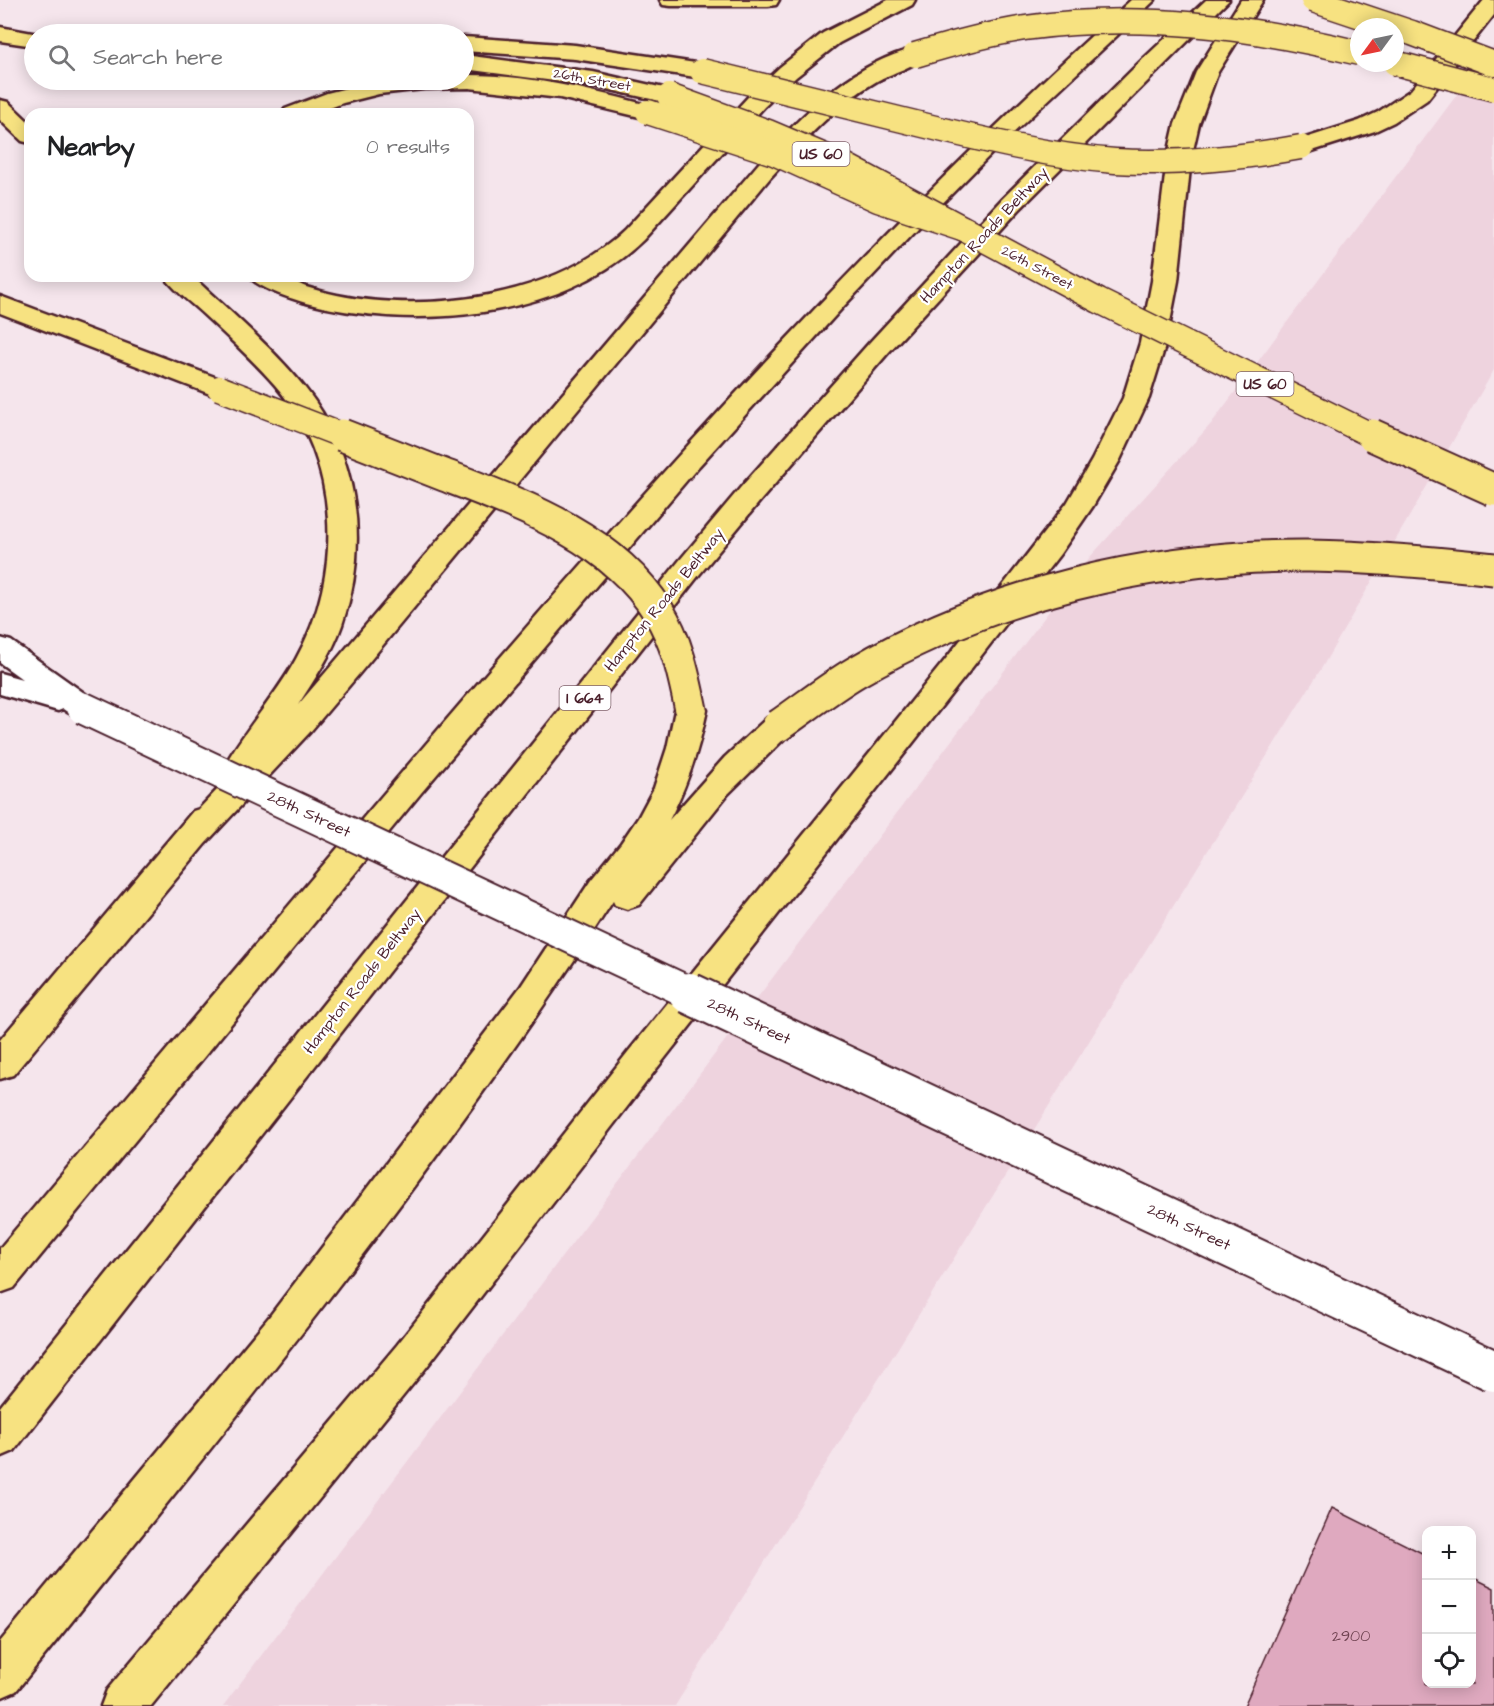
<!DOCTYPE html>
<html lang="en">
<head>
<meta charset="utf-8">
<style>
  body { margin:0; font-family:"Architects Daughter",sans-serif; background:#f6f6f6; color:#202124 }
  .controls { position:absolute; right:18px; bottom:18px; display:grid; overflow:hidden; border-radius:12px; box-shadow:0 3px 15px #0003 }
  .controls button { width:54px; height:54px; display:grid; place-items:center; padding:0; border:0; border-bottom:2px solid #e0e0e0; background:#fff; color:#202124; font:30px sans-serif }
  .compass { position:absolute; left:1350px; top:18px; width:54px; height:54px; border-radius:50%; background:#fff; box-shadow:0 3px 15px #0003; rotate:237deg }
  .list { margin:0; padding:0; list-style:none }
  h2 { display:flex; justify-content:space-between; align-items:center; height:78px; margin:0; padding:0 24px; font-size:26px }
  h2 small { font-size:20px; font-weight:400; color:#757577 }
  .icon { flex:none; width:33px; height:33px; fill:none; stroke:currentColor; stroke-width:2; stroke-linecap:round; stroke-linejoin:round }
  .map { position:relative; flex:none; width:1494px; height:1706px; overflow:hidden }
  .search { position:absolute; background:#fff; box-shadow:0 3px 15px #0003; left:24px; top:24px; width:450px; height:66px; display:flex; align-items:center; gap:15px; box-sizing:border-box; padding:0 21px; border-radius:33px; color:#757577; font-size:22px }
  .panel { position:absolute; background:#fff; box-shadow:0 3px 15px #0003; left:24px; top:108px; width:450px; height:174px; border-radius:18px }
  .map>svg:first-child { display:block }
  .built { fill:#eed3de }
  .building { fill:#dfa9bf; stroke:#4a1f2b; stroke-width:1.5 }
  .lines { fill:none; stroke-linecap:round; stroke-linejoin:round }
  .secondary-casing { stroke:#4a1f2b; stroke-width:5 }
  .primary-casing { stroke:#4a1f2b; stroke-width:5 }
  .motorway-casing { stroke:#4a1f2b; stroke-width:5 }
  .secondary { fill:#fff; fill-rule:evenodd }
  .primary { fill:#f7e281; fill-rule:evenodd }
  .motorway { fill:#f7e281; fill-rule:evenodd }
  .secondary-bridge-far1-casing { stroke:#4a1f2b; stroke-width:35; stroke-linecap:butt }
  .secondary-bridge-casing { stroke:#4a1f2b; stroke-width:44; stroke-linecap:butt }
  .primary-bridge-far1-casing { stroke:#4a1f2b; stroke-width:27; stroke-linecap:butt }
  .primary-bridge-casing { stroke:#4a1f2b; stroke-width:35; stroke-linecap:butt }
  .motorway-bridge-far1-casing { stroke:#4a1f2b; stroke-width:27; stroke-linecap:butt }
  .motorway-bridge-casing { stroke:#4a1f2b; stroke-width:35; stroke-linecap:butt }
  .secondary-bridge-far1 { stroke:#fff; stroke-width:31 }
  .secondary-bridge { stroke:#fff; stroke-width:40 }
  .primary-bridge-far1 { stroke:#f7e281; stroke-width:24 }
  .primary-bridge { stroke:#f7e281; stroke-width:31 }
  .motorway-bridge-far1 { stroke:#f7e281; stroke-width:24 }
  .motorway-bridge { stroke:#f7e281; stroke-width:31 }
  .labels { text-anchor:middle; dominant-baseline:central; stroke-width:4.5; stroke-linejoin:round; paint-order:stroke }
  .far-street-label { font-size:14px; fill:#4a1f2b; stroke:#fff }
  .shield { fill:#fff; stroke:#80626b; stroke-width:1.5 }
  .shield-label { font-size:15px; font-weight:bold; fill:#4a1f2b }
  .street-label { font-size:16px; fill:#4a1f2b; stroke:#fff }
  .near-number-label { font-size:16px; fill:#6f4250 }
</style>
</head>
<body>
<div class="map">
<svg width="1494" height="1706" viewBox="0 0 1494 1706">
  <rect width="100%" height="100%" fill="#f5e5ec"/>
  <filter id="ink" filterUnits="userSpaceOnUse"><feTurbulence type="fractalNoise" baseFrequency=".0167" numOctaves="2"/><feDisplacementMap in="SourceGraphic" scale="12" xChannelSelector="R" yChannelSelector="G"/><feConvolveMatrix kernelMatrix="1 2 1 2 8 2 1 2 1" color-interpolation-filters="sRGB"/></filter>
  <g filter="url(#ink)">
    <!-- built -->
    <path class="built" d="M1494,45V370L1321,669L675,1706H223L1090,557L1211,424Z"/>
    <!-- building -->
    <path class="building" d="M1332,1508L1426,1555V1684H1472V1577L1494,1588V1706H1244Z"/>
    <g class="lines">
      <defs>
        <path id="secondary" d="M0,638L11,641L94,700L99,708L94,716C81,719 74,717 63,709L58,711L0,694V673L22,679L0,663Z"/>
        <path id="primary" d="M0,27L38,34H34V46L0,41Z
          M464,55L593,72L677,91L680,96L677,101L669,103L593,86L464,69Z"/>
        <path id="motorway" d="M660,0H779L776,5L768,6H671L663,5Z
          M888,0H915L912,5L839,43L796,77L764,107L643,240C562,320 411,331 306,303C291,298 259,289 249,276C260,276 271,274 281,276C290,277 298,284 306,287C316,290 327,293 337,295C429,314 556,297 625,230L748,97L780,67L823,33Z
          M1131,0H1155L994,151L918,228L844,306L699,466L421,793L14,1288L0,1293V1248C147,1073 295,898 443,724C660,471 883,223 1131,0Z
          M1206,0H1229L1019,210L888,353L761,500L699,575L14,1451L0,1457V1407L679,561L741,487L870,342L1002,199L1140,62Z
          M1241,0H1263L1218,72L1199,124L1191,159L1178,281L1166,343L1149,398L1120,460L1093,506L1060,554L967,674L654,1072L425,1369L151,1706H101L107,1690L397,1345L628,1052L945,660L1067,503L1092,460L1123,398L1140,343L1152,281L1167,159L1175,124L1196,72Z
          M1484,0H1494V15L1427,100L1394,122L1375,131L1309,152L1301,154L1293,152L1289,147L1293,142L1359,121L1378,112L1411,90Z
          M464,37L575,45L702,64L710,66L713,71L710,76L702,78L575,59L464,51Z
          M915,48L923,50L926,55C919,65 889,74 877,81C835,105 803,142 770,178L359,674L310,732L205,844L13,1075L0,1079V1040L193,811L199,809L236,770L232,769L227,761C248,726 276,695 296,659C344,573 340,460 275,385C253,360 228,337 203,314C190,302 175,291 164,276H192C230,312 272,347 305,388C359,455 370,545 342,625C332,654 314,680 298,705L771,149C811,106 856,63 915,48Z
          M464,75C529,74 594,91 656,107L659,112L656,117L648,119L560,98L469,88L424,89L379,94L343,103L314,114H282L285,109L327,93L379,80H464Z
          M0,100L8,102L30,123V143L22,141L0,120Z
          M0,296L228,382L232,388L228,394L219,396L210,394L0,313Z
          M691,699L702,702L707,710C699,749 688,784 669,820L725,757L767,718L778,715L789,718L794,726L789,734L728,794L639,905L627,909L615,905L613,901C434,1179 222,1434 16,1691L0,1698V1642L269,1317L521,986L591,880L621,843L638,818L654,788L667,748L675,710L680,702Z"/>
      </defs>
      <!-- secondary casing -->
      <use href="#secondary" class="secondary-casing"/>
      <!-- primary casing -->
      <use href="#primary" class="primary-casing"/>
      <!-- motorway casing -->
      <use href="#motorway" class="motorway-casing"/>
      <!-- secondary -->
      <use href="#secondary" class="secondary"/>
      <!-- primary -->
      <use href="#primary" class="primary"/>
      <!-- motorway -->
      <use href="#motorway" class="motorway"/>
      <defs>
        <path id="secondary-bridge-far1" d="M83,708L692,994"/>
        <path id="secondary-bridge" d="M689,993L1494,1371"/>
        <path id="primary-bridge-far1" d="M1313,0L1412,33L1494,64
          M669,96L768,132L841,163L1099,301L1375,437"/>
        <path id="primary-bridge" d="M1372,435L1494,490"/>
        <path id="motorway-bridge-far1" d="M915,55C951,44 988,34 1025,28C1138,12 1249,26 1359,53
          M1395,63L1494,89
          M702,71C774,88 846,106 919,124C984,140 1049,156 1115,161C1178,165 1240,158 1301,147
          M648,112L774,153L878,200L965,229
          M219,388L346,437"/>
        <path id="motorway-bridge" d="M342,435C376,448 410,462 444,475C522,505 612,537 658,611C677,641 684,676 691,710
          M778,726C804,708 829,688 856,672C991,593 1153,555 1309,556C1371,557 1432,562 1494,569"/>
      </defs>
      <!-- secondary-bridge-far1 casing -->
      <use href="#secondary-bridge-far1" class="secondary-bridge-far1-casing"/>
      <!-- secondary-bridge casing -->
      <use href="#secondary-bridge" class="secondary-bridge-casing"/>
      <!-- primary-bridge-far1 casing -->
      <use href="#primary-bridge-far1" class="primary-bridge-far1-casing"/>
      <!-- primary-bridge casing -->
      <use href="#primary-bridge" class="primary-bridge-casing"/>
      <!-- motorway-bridge-far1 casing -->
      <use href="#motorway-bridge-far1" class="motorway-bridge-far1-casing"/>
      <!-- motorway-bridge casing -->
      <use href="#motorway-bridge" class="motorway-bridge-casing"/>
      <!-- secondary-bridge-far1 -->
      <use href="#secondary-bridge-far1" class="secondary-bridge-far1"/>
      <!-- secondary-bridge -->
      <use href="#secondary-bridge" class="secondary-bridge"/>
      <!-- primary-bridge-far1 -->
      <use href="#primary-bridge-far1" class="primary-bridge-far1"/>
      <!-- primary-bridge -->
      <use href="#primary-bridge" class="primary-bridge"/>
      <!-- motorway-bridge-far1 -->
      <use href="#motorway-bridge-far1" class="motorway-bridge-far1"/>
      <!-- motorway-bridge -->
      <use href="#motorway-bridge" class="motorway-bridge"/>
    </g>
  </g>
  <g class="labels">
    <!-- far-street labels -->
    <g class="far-street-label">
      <text transform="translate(592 80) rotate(10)">26th Street</text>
      <text transform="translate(1037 268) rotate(28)">26th Street</text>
    </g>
    <!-- shield labels -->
    <g class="shield">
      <rect x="792.5" y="142" width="57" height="24" rx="4.5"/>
      <rect x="1236.5" y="372" width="57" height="24" rx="4.5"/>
      <rect x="559.5" y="686" width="51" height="24" rx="4.5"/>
    </g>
    <g class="shield-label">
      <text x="821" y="154">US 60</text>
      <text x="1265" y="384">US 60</text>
      <text x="585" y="698">I 664</text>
    </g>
    <!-- street labels -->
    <g class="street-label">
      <text transform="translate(984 235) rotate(-47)">Hampton Roads Beltway</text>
      <text transform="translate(664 600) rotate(-51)">Hampton Roads Beltway</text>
      <text transform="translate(309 814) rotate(25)">28th Street</text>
      <text transform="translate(362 981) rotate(-52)">Hampton Roads Beltway</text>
      <text transform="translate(749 1021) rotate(25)">28th Street</text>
      <text transform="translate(1189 1227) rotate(25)">28th Street</text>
    </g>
    <!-- near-number labels -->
    <g class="near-number-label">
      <text x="1351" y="1636">2900</text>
    </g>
  </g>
</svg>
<div class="controls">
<button>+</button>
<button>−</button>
<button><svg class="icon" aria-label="locate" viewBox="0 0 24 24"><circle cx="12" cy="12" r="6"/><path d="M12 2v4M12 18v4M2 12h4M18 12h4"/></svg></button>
</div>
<svg class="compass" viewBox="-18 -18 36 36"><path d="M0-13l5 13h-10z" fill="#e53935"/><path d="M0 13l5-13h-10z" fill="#757577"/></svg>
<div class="search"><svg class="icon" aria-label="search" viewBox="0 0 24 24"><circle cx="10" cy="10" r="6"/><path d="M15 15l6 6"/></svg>Search here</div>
<section class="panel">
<h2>Nearby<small>0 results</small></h2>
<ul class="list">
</ul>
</section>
</div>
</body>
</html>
